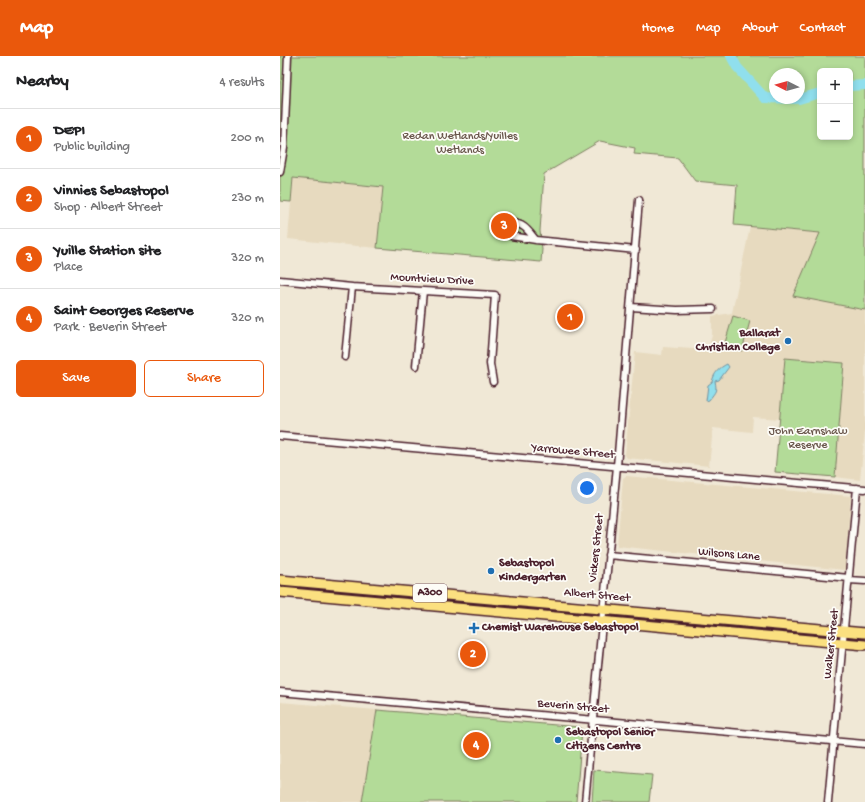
<!DOCTYPE html>
<html lang="en">
<head>
<meta charset="utf-8">
<style>
  body { margin:0; font-family:"Gochi Hand",sans-serif; background:#f2f2f2; color:#202124 }
  .controls { position:absolute; right:12px; top:12px; display:grid; overflow:hidden; border-radius:6px; box-shadow:0 2px 6px #0003 }
  .controls button { width:36px; height:36px; display:grid; place-items:center; padding:0; border:0; border-bottom:1px solid #e0e0e0; background:#fff; color:#202124; font:20px sans-serif }
  .compass { position:absolute; left:489px; top:12px; width:36px; height:36px; border-radius:50%; background:#fff; box-shadow:0 2px 6px #0003; rotate:276deg }
  .you { position:absolute; left:307px; top:432px; width:14px; height:14px; margin:-10px; border:3px solid #fff; border-radius:50%; background:#1a73e8; box-shadow:0 0 0 6px #1a73e833 }
  .badge { display:grid; place-items:center; width:26px; height:26px; border-radius:50%; background:#ea580c; color:#fff; font-size:13px; font-weight:700 }
  .pin { position:absolute; translate:-50% -50%; border:2px solid #fff; box-shadow:0 1px 4px #0006 }
  .list { margin:0; padding:0; list-style:none }
  h2 { display:flex; justify-content:space-between; align-items:center; height:52px; margin:0; padding:0 16px; font-size:17px }
  h2 small { font-size:13px; font-weight:400; color:#757577 }
  .list li { display:grid; grid-template-columns:26px 1fr auto; gap:12px; align-items:center; box-sizing:border-box; height:60px; padding:0 16px; border-top:1px solid #e0e0e0 }
  .list b { display:block; font-size:15px; white-space:nowrap }
  .list p { margin:0; font-size:13px; white-space:nowrap; color:#757577 }
  .list em { font-size:13px; font-style:normal; color:#757577 }
  .actions { display:flex; gap:8px; padding:12px 16px }
  .actions a { flex:1; padding:9px 0; border:1px solid #ea580c; border-radius:6px; text-align:center; font-size:14px; color:#ea580c }
  .actions .main { background:#ea580c; color:#fff }
  .map { position:relative; flex:none; width:585px; height:746px; overflow:hidden }
  header { display:flex; align-items:center; gap:24px; box-sizing:border-box; height:56px; padding:0 20px; background:#ea580c; color:#fff }
  header strong { font-size:19px }
  nav { display:flex; gap:22px; margin-inline-start:auto; font-size:14px }
  main { display:flex }
  aside { flex:1; background:#fff }
  .map>svg:first-child { display:block }
  .built { fill:#e7dabf }
  .green { fill:#b3db98; stroke:#7e7d62; fill-rule:evenodd }
  .water { fill:#90dfed; stroke:#74929f }
  .lines { fill:none; stroke-linecap:round; stroke-linejoin:round }
  .river { stroke:#90dfed; stroke-width:10 }
  .minor-casing { stroke:#4a1f2b; stroke-width:9 }
  .highway-casing { stroke:#4a1f2b; stroke-width:12 }
  .minor { stroke:#fdfcf7; stroke-width:6 }
  .highway { stroke:#fbe080; stroke-width:9 }
  .poi-dot { fill:#1f6fb2; stroke:#fdfcf7; stroke-width:1.5 }
  .labels { text-anchor:middle; dominant-baseline:central; stroke-width:3.5; stroke-linejoin:round; paint-order:stroke }
  .shield { fill:#fdfcf7; stroke:#806168; stroke-width:1 }
  .shield-label { font-size:11px; font-weight:bold; fill:#4a1f2b }
  .park-label { font-size:12px; fill:#6a574c; stroke:#fdfcf7 }
  .street-label { font-size:12px; fill:#4a1f2b; stroke:#fdfcf7 }
  .poi-label { font-size:12px; font-weight:bold; fill:#4a1f2b; stroke:#fdfcf7; text-anchor:start }
</style>
</head>
<body>
<header>
<strong>Map</strong>
<nav><a>Home</a><a>Map</a><a>About</a><a>Contact</a></nav>
</header>
<main>
<aside>
<h2>Nearby<small>4 results</small></h2>
<ul class="list">
<li><span class="badge">1</span><div><b>DEPI</b><p>Public building</p></div><em>200 m</em></li>
<li><span class="badge">2</span><div><b>Vinnies Sebastopol</b><p>Shop · Albert Street</p></div><em>230 m</em></li>
<li><span class="badge">3</span><div><b>Yuille Station site</b><p>Place</p></div><em>320 m</em></li>
<li><span class="badge">4</span><div><b>Saint Georges Reserve</b><p>Park · Beverin Street</p></div><em>320 m</em></li>
</ul>
<div class="actions"><a class="main">Save</a><a>Share</a></div>
</aside>
<div class="map">
<svg width="585" height="746" viewBox="0 0 585 746">
  <rect width="100%" height="100%" fill="#f0e8d6"/>
  <filter id="ink" filterUnits="userSpaceOnUse"><feTurbulence type="fractalNoise" baseFrequency=".025" numOctaves="2"/><feDisplacementMap in="SourceGraphic" scale="8" xChannelSelector="R" yChannelSelector="G"/><feConvolveMatrix kernelMatrix="1 2 1 2 8 2 1 2 1" color-interpolation-filters="sRGB"/></filter>
  <g filter="url(#ink)">
    <!-- built -->
    <path class="built" d="M13,122L103,131L97,192L8,183Z
      M470,171L585,181V375L580,424L555,421L564,307L505,302L500,363L473,361L472,376L433,372L429,410L347,402L345,399L355,296L382,299L383,291L428,294L432,279V260L452,257Z
      M346,420L571,440L565,514L337,490L343,422Z
      M0,646L97,654L83,746H0Z"/>
    <!-- green -->
    <path class="green" d="M0,0H585V254L513,240L540,177L454,169L457,129L415,125L398,102L354,98L355,92L320,85L264,118L260,175L262,193L261,206L97,192L103,131L13,122L11,146L0,145ZM540,15H570V81H540ZM495,18H519V42H495Z
      M453,260L470,265L462,295L444,290Z
      M505,302L564,307L555,421L495,416Z
      M97,654L300,671L302,674L296,746H82Z
      M314,714L372,719L369,746H312Z"/>
    <!-- water -->
    <path class="water" d="M447,308L449,311L439,324L435,325C437,335 436,335 429,344L426,345L428,329L432,326C434,317 439,312 447,308Z"/>
    <g class="lines">
      <!-- river -->
      <path class="river" d="M451,0L457,11L485,42L519,43L540,37
        M570,30L585,29"/>
      <defs>
        <path id="minor" d="M0,116L4,92L8,0
          M256,184C249,176 244,167 232,167L228,173L231,180L256,184L356,194
          M0,224L72,231L215,239L210,308L213,326
          M351,251L397,254L433,253
          M65,301L72,231
          M136,310L143,235
          M0,380L585,433
          M328,499L569,522
          M569,524L585,525
          M0,636L585,688
          M305,746L337,410L359,144
          M548,746L577,432"/>
        <path id="highway" d="M0,524L585,577
          M0,536L585,589"/>
      </defs>
      <!-- minor casing -->
      <use href="#minor" class="minor-casing"/>
      <!-- highway casing -->
      <use href="#highway" class="highway-casing"/>
      <!-- minor -->
      <use href="#minor" class="minor"/>
      <!-- highway -->
      <use href="#highway" class="highway"/>
    </g>
  </g>
  <!-- markers -->
  <g class="poi-dot">
    <circle cx="508" cy="285" r="4"/>
    <circle cx="211" cy="515" r="4"/>
    <path d="M192 566h4v4h4v4h-4v4h-4v-4h-4v-4h4z"/>
    <circle cx="278" cy="684" r="4"/>
  </g>
  <g class="labels">
    <!-- shield labels -->
    <rect class="shield" x="133" y="528" width="34" height="18" rx="3"/>
    <g class="shield-label">
      <text x="150" y="537">A300</text>
    </g>
    <!-- park labels -->
    <g class="park-label">
      <text x="180" y="81">Redan Wetlands/Yuilles<tspan x="180" dy="14">Wetlands</tspan></text>
      <text x="528" y="376">John Earnshaw<tspan x="528" dy="14">Reserve</tspan></text>
    </g>
    <!-- street labels -->
    <g class="street-label">
      <text transform="translate(152 224) rotate(3)">Mountview Drive</text>
      <text transform="translate(293 396) rotate(5)">Yarrowee Street</text>
      <text transform="translate(317 492) rotate(-84)">Vickers Street</text>
      <text transform="translate(449 499) rotate(5)">Wilsons Lane</text>
      <text transform="translate(317 540) rotate(5)">Albert Street</text>
      <text transform="translate(552 588) rotate(-84)">Walker Street</text>
      <text transform="translate(293 651) rotate(5)">Beverin Street</text>
    </g>
    <!-- poi labels -->
    <g class="poi-label">
      <text x="500" y="278" text-anchor="end">Ballarat<tspan x="500" dy="14">Christian College</tspan></text>
      <text x="219" y="508">Sebastopol<tspan x="219" dy="14">Kindergarten</tspan></text>
      <text x="202" y="572">Chemist Warehouse Sebastopol</text>
      <text x="286" y="677">Sebastopol Senior<tspan x="286" dy="14">Citizens Centre</tspan></text>
    </g>
  </g>
</svg>
<div class="controls">
<button>+</button>
<button>−</button>
</div>
<svg class="compass" viewBox="-18 -18 36 36"><path d="M0-13l5 13h-10z" fill="#e53935"/><path d="M0 13l5-13h-10z" fill="#757577"/></svg>
<div class="you"></div>
<div class="pin badge" style="left:290px;top:261px">1</div>
<div class="pin badge" style="left:193px;top:598px">2</div>
<div class="pin badge" style="left:224px;top:170px">3</div>
<div class="pin badge" style="left:196px;top:689px">4</div>
</div>
</main>
</body>
</html>
